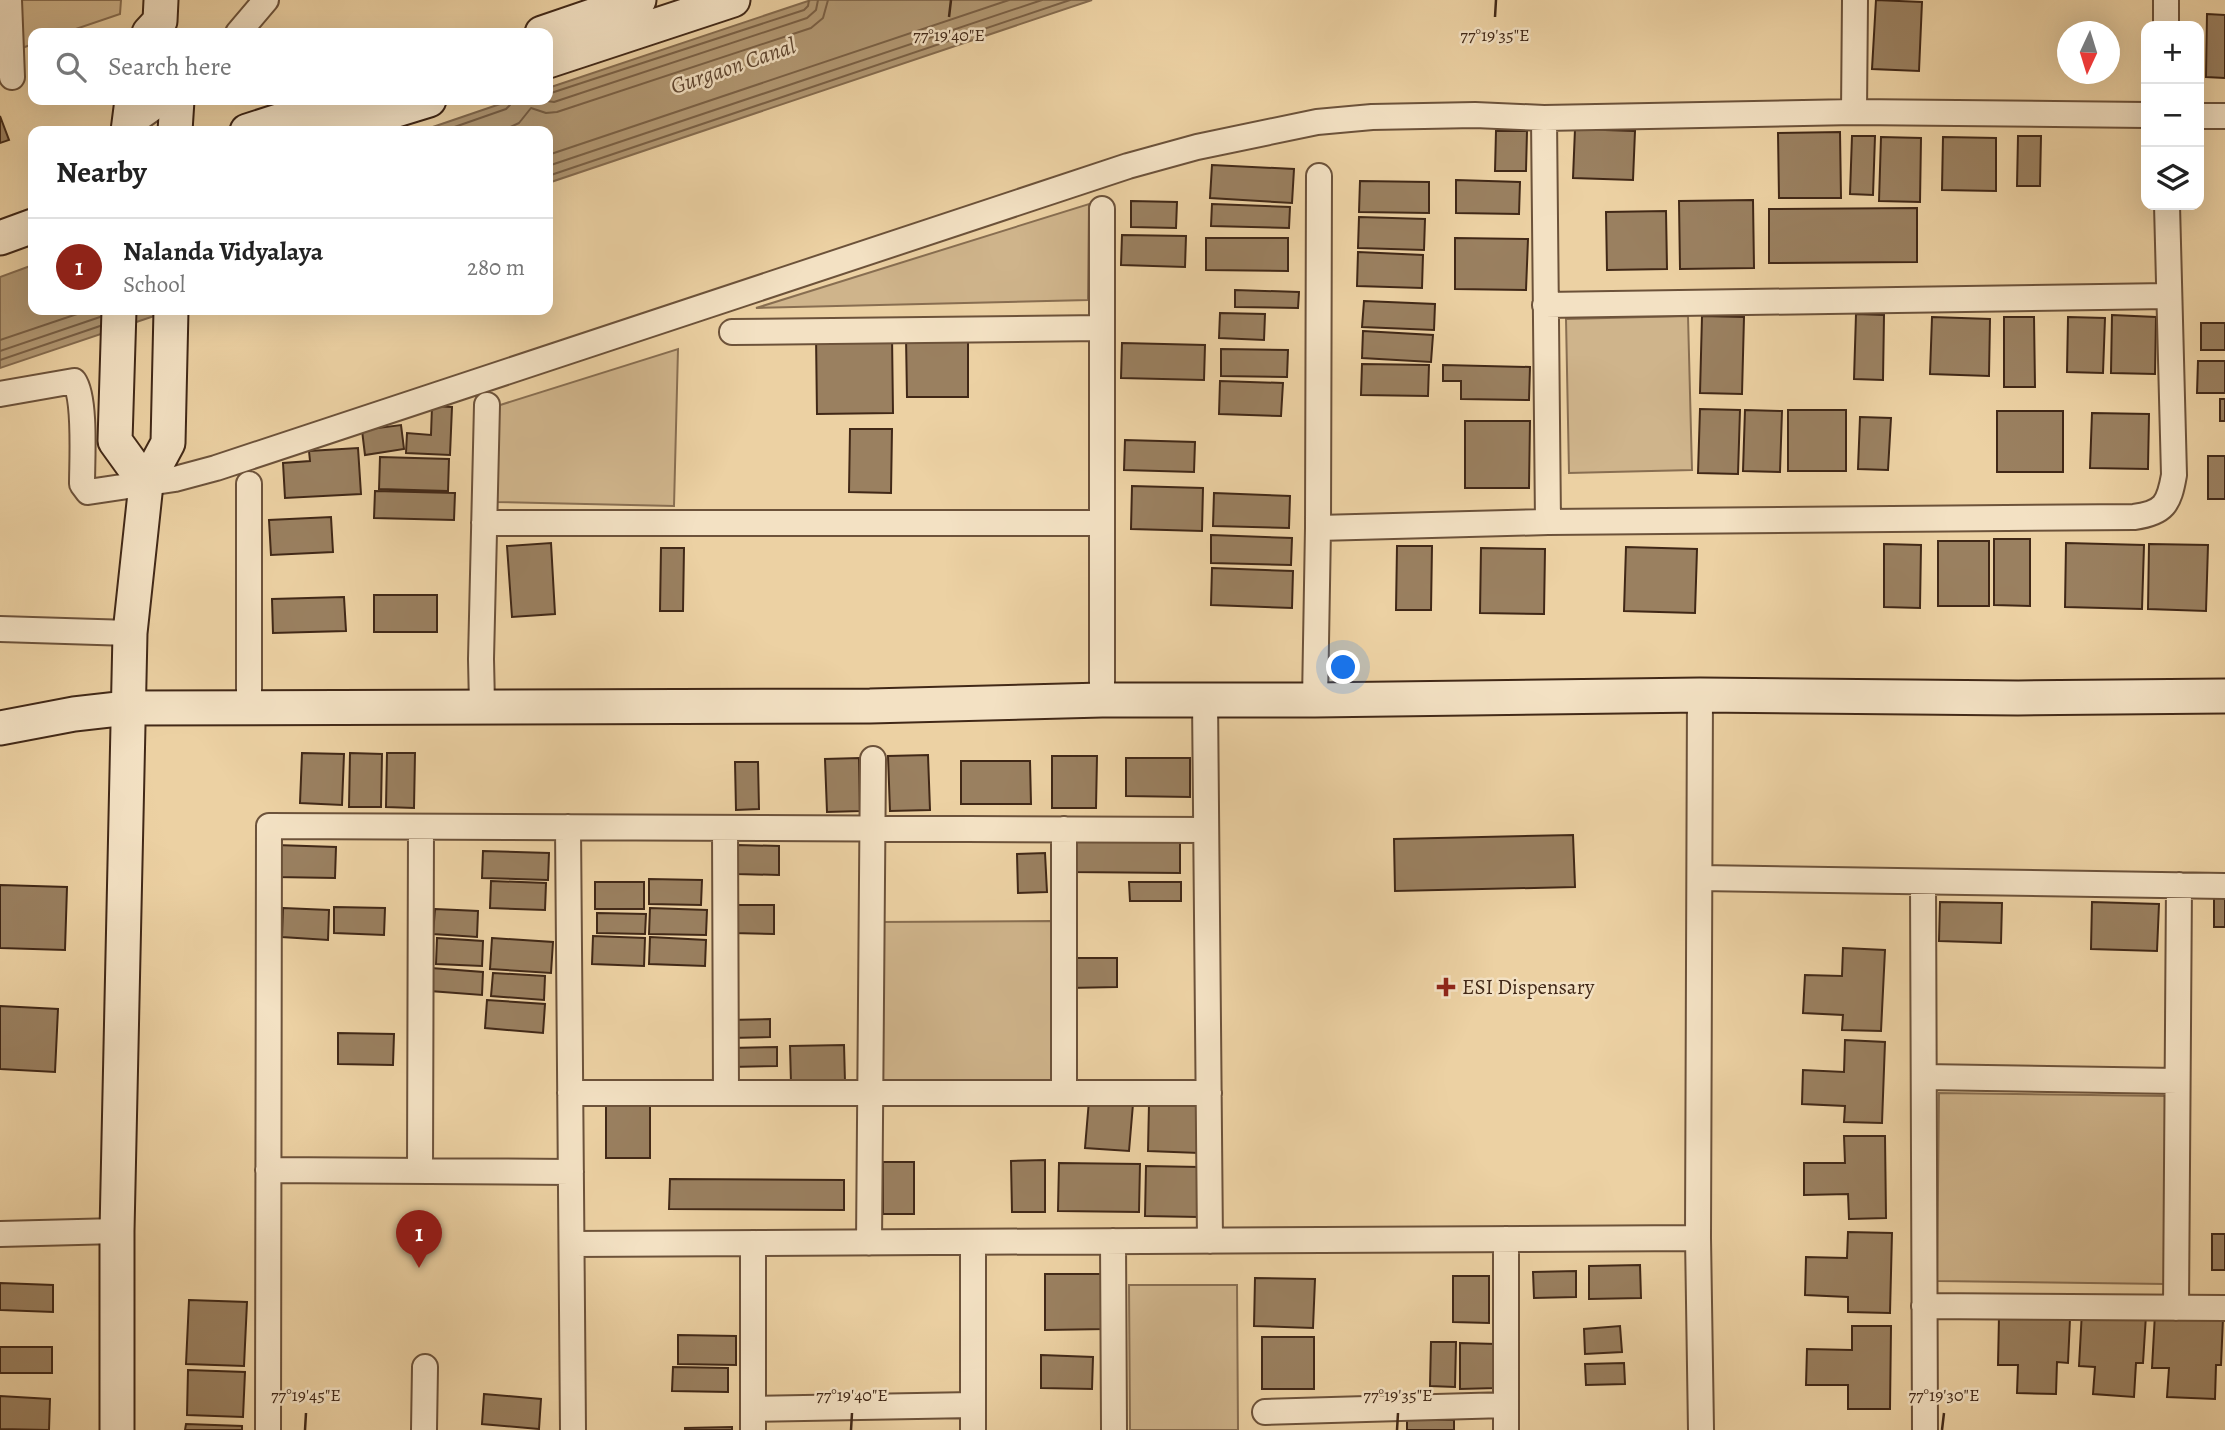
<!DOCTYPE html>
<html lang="en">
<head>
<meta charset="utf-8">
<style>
  body { margin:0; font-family:Alegreya,serif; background:#f2f2f2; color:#222 }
  .controls { position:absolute; right:21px; top:21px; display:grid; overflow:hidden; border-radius:14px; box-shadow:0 7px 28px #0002 }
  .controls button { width:63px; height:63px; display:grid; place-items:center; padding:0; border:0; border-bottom:2px solid #e0e0e0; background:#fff; color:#222; font:35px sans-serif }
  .compass { position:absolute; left:2057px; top:21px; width:63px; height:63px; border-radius:50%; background:#fff; box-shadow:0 7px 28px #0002; rotate:184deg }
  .you { position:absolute; left:1344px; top:668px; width:24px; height:24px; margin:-18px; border:5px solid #fff; border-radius:50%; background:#1a73e8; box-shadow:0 0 0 10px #1a73e833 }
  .badge { display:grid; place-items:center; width:46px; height:46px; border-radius:50%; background:#8f2418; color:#fff; font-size:23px; font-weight:700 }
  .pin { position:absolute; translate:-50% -58px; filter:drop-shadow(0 2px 4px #0008) }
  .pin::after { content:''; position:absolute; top:37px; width:24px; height:21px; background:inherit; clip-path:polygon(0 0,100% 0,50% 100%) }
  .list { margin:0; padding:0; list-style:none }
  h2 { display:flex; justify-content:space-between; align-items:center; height:91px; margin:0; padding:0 28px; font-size:30px }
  h2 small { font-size:23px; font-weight:400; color:#767676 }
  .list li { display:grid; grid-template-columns:46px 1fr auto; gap:21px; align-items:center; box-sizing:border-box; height:98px; padding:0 28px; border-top:2px solid #e0e0e0 }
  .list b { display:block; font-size:26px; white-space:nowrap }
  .list p { margin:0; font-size:23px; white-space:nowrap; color:#767676 }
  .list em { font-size:23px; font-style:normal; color:#767676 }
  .icon { flex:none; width:38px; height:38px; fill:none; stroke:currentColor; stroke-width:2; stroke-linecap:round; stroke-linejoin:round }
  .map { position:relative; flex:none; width:2225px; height:1430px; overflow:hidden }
  .search { position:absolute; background:#fff; box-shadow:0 7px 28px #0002; left:28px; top:28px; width:525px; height:77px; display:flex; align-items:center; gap:18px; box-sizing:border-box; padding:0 24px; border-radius:14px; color:#767676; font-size:26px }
  .panel { position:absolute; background:#fff; box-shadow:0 7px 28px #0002; left:28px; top:126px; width:525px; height:189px; border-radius:14px }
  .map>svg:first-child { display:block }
  .green { fill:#cfb48b; stroke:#886e51; stroke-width:2 }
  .water { fill:#b29873; stroke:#856b4e; stroke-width:2 }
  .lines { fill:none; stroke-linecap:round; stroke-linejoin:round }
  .shore { stroke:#7a6045; stroke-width:2 }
  .building { fill:#9a8060; stroke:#412817; stroke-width:2 }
  .street-casing { stroke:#6c523a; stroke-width:28 }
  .secondary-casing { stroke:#412817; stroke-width:37 }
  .street { stroke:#f3e1c3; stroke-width:24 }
  .secondary { stroke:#f3e1c3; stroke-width:33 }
  .ticks { fill:none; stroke:#412817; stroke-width:2.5 }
  .poi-dot { fill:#8f2418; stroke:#f3e1c3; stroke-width:2.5 }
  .labels { text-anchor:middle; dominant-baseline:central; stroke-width:5; stroke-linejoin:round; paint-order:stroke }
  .poi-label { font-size:21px; fill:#412817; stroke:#f3e1c3; text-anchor:start }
  .water-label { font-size:23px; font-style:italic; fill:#5d442e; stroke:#f3e1c3 }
  .ticks-label { font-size:18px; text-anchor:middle; fill:#412817; stroke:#f3e1c3; stroke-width:5; stroke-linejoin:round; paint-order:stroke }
</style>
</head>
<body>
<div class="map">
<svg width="2225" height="1430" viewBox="0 0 2225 1430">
  <rect width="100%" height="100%" fill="#ecd1a3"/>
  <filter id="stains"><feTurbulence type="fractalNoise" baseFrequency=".00286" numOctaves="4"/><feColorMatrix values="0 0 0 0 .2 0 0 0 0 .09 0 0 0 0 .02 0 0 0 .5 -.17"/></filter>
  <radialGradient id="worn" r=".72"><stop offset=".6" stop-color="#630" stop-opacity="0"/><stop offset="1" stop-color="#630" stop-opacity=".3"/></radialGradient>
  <!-- green -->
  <path class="green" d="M22,0H121L120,14L64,33H33V44L22,48Z
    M1089,204L1088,300L756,308Z
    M1688,316L1692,470L1569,473L1566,319Z
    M678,349L674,506L495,502L497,406Z
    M1051,921L1052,1080L881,1081L880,922Z
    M1939,1093L2167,1096L2165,1284L1937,1281Z
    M1129,1285H1237L1238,1430H1130Z"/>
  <!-- water -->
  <path class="water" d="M811,0H1092L548,183V131H421L512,100H548V88Z
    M33,265V310H172L0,368V277Z"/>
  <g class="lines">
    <!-- shore -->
    <path class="shore" d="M548,94L804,10L808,6L809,0
      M540,100L554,102L807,18L816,10L818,0
      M443,131L506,109L510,105L511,100
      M502,131L519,123L531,108L546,113L557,112L811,28L823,18L828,0
      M548,155L1009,0
      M548,166L1042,0
      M548,176L1070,0
      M0,340L89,310
      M0,351L100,317
      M0,360L100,326"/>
  </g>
  <!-- building -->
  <path class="building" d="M1876,0L1922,2L1919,71L1872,69Z
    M2207,14L2225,15V78L2206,77Z
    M0,116L9,140L0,143Z
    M1575,129L1635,131L1633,180L1573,178Z
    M1496,131H1527L1526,171H1495Z
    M1840,132L1841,198H1779L1778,133Z
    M1852,136H1875L1873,195L1850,194Z
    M2018,136H2041L2040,186H2017Z
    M1881,137L1921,138L1920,202L1879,201Z
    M1943,137L1996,138V191L1942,190Z
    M1212,165L1294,169L1292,203L1210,198Z
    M1456,180L1520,182L1519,214L1456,213Z
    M1360,181L1429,182V213L1359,212Z
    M1753,200L1754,268L1680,269L1679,201Z
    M1131,201L1177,202L1176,228L1131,227Z
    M1212,204L1290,207L1289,228L1211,226Z
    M1917,208V262L1769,263V209Z
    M1666,211L1667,269L1607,270L1606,212Z
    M1359,217L1425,219L1424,250L1358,248Z
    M1122,235L1186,236L1185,267L1121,265Z
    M1206,238H1288V271L1206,270Z
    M1455,238L1528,239L1526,290L1455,289Z
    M1358,252L1423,255L1422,288L1357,286Z
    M1235,290L1299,292L1298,308L1235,307Z
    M1364,301L1435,304L1434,330L1362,327Z
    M1220,313L1265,314L1264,340L1219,338Z
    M1856,314L1884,315L1883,380L1854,379Z
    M2112,315L2156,317L2155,374L2111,373Z
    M1702,316L1744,317L1742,394L1700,393Z
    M1932,317L1990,319L1989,376L1930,374Z
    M2004,317H2034L2035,387H2004Z
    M2068,317L2105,318L2103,373L2067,372Z
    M2201,323H2225V350H2201Z
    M1363,331L1433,335L1431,362L1362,358Z
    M816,335H892L893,413L817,414Z
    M968,336V397H907L906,337Z
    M1122,343L1205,345L1204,380L1121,378Z
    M1221,349L1288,350L1287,377L1221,376Z
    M2198,361H2225V393H2197Z
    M1362,364L1429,365L1428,396L1361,395Z
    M1443,365L1530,367L1529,400L1461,399V381H1443Z
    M1220,381L1283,383L1281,416L1219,414Z
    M2220,399H2225V421H2220Z
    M432,406L452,407L450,455L406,453L407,433L431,435Z
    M1700,409L1740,410L1738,474L1698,473Z
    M1745,410L1782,411L1780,472L1743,471Z
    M1788,410H1846V471H1788Z
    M1997,411H2063V472H1997Z
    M2092,413L2149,414L2148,469L2090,468Z
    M1860,417L1891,418L1888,470L1858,469Z
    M1465,421H1530L1529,488H1465Z
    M401,425L404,449L365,455L362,430Z
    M850,429H892L891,493L849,492Z
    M1125,440L1195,442L1194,472L1124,470Z
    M358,448L361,494L285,498L283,463L310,461L309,451Z
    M2208,456H2225V499H2208Z
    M380,457L449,459L448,491L379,489Z
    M1132,486L1203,488L1202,531L1131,529Z
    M375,491L455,493L454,520L374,518Z
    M1214,493L1290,496L1289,528L1213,526Z
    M331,517L333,552L271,555L269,520Z
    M1211,535L1292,538L1291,565L1211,563Z
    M1994,539H2030V606L1994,605Z
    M1938,541H1989V606H1938Z
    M551,543L555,614L512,617L507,546Z
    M2066,543L2144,545L2142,609L2065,607Z
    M1884,544L1921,545L1920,608L1884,607Z
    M2149,544L2208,545L2206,611L2148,609Z
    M1397,546H1432L1431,610H1396Z
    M1626,547L1697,549L1695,613L1624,611Z
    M661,548H684L683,611H660Z
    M1481,548L1545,549L1544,614L1480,613Z
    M1212,568L1293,571L1292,608L1211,605Z
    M374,595H437V632H374Z
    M344,597L346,631L273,633L272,599Z
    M302,753L344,754L342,805L300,803Z
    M350,753L382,754L381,807H349Z
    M387,753H415L414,808L386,807Z
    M928,755L930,810L890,811L888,756Z
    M1052,756H1097L1096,808H1052Z
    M859,758L860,811L827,812L825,759Z
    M1126,758H1190V797L1126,796Z
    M961,761H1030L1031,804H961Z
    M735,762H758L759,809L736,810Z
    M1069,833L1180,834V873L1069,872Z
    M1573,835L1575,887L1395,891L1394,839Z
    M276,845L336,847L335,878L275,877Z
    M737,845L779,846V875L736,874Z
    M483,851L549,853L548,880L482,878Z
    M1045,853L1047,892L1018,893L1017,854Z
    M649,879L702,880L701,905L649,904Z
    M491,881L546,883L545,910L490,908Z
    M595,882H644V909H595Z
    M1129,882H1181V901H1130Z
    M0,885L67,887L65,950L0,948Z
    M2214,895H2225V927H2214Z
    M1940,902L2002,903L2001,943L1939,941Z
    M2092,902L2159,904L2157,951L2091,949Z
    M733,905H774V934L733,933Z
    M334,907L385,908L384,935L334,933Z
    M283,908L329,910L328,940L282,937Z
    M650,908L707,910L706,935L649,934Z
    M435,909L478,911L477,937L433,934Z
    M597,913L646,914L645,934L597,933Z
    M593,936L645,938L644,966L592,964Z
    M650,937L706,940L705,966L649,964Z
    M437,938L483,941L482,966L436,964Z
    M492,938L553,942L551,973L490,969Z
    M1843,948L1885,950L1881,1031L1842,1030L1843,1015L1803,1013L1805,975L1842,976Z
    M1068,958H1117V987L1069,988Z
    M431,968L483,972L482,995L430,991Z
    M493,973L545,976L544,1000L491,996Z
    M487,1000L545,1004L543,1033L485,1028Z
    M0,1006L58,1009L55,1072L0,1069Z
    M770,1019V1037L730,1038L729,1020Z
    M338,1033L394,1034L393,1065L338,1064Z
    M1845,1040L1885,1042L1882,1123L1844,1122L1845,1106L1802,1104L1803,1070L1844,1072Z
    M844,1045L845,1082L791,1083L790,1046Z
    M777,1047V1066L730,1067V1048Z
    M1089,1100L1133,1104L1129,1151L1085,1148Z
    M606,1104H650V1158H606Z
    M1149,1104L1200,1105L1199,1153L1148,1151Z
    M1844,1136H1885L1886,1218L1849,1219L1848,1194L1804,1195V1163H1845Z
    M1045,1160V1212H1012L1011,1161Z
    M883,1162H914V1214H883Z
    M1059,1163L1140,1164L1139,1212L1058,1211Z
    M1146,1166L1200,1167L1199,1217L1145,1216Z
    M670,1179L844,1180V1210L669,1209Z
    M1848,1232L1892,1233L1890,1313L1848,1312V1297L1805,1295L1806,1257L1847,1258Z
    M2212,1234H2225V1270H2212Z
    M1640,1265L1641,1298L1589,1299V1266Z
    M1576,1271V1297L1534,1298L1533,1272Z
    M1045,1274H1105L1106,1329L1045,1330Z
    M1453,1276H1489V1323L1453,1322Z
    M1255,1278L1315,1279L1313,1328L1254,1326Z
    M0,1283L53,1285V1312L0,1310Z
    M189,1300L247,1302L244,1366L186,1364Z
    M2082,1311L2146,1315L2143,1363H2136L2134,1397L2093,1394L2095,1367L2079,1366Z
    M2155,1314L2223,1318L2221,1365H2216L2215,1399L2167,1397L2169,1368H2152Z
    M1999,1316L2070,1319L2068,1363L2057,1362L2056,1394L2017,1393L2018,1365H1998Z
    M1620,1326L1622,1352L1585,1354L1584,1329Z
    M1852,1326H1891L1890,1409H1848V1385H1806L1807,1349L1852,1350Z
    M678,1335L736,1336V1365L678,1364Z
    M1262,1337H1314V1389H1262Z
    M1431,1342H1456L1455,1387L1430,1386Z
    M1460,1343L1496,1344V1388L1460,1389Z
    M0,1347H52V1373H0Z
    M1041,1355L1093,1357L1092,1389L1041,1388Z
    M1624,1363L1625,1384L1586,1385L1585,1364Z
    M673,1367L728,1368V1392L672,1391Z
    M188,1370L245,1372L243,1417L187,1415Z
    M484,1394L541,1399L539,1429L482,1424Z
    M0,1396L50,1399L49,1430L0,1429Z
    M1407,1420H1454V1430H1407Z
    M186,1424L242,1426V1430H185Z
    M732,1427V1430H685V1428Z"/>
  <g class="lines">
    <defs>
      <path id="street" d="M9,0L12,77
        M2166,0V26
        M238,33L266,0
        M1854,112L1855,0
        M2199,116H2225
        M1544,118L1548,522
        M128,126L165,100
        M1545,305L2168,296
        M732,332L1102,328
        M0,394L74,381C86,398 82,461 82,484L88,492L175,479L216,468L1128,166L1197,147L1317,122L1372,117L1475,115L1544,118L1854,112L2146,115
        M484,523H1102
        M1318,528L1548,522L2134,517C2164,513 2169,504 2174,475L2167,205
        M0,629L130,633
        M1700,695L1698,1238L1701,1430
        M1205,699L1210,1241
        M1102,700V209
        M1315,700L1318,528L1319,176
        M482,705L481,659L487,405
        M249,707V484
        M568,827L573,1430
        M725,828L726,1093
        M1700,878L2225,886
        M1923,882L1925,1430
        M1924,1077L2177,1081
        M570,1093H1209
        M1064,1093V829
        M268,1170L571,1172
        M420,1171L421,827
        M0,1234L117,1231
        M1506,1239V1430
        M1113,1241L1114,1430
        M973,1242V1430
        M753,1243V1430
        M869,1243L873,759
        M572,1244L1698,1238
        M1924,1306L2225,1308
        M2176,1308L2179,885
        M753,1409L973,1405
        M1265,1412L1506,1405
        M268,1430L269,826L1206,830
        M424,1430L425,1367"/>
      <path id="secondary" d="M149,33L160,21L161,0
        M542,33L639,0
        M548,61L733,0
        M128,131L132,100
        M175,131L177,100
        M247,131L344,100
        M328,131L429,100
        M0,238L33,226
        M119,310L115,441L146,484
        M0,728L74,714L127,708L870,706L1102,700H1315L1700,695L2018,698L2225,696
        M117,1430V1231L130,633L146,484L168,443L171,310"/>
    </defs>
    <!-- street casing -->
    <use href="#street" class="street-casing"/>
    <!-- secondary casing -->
    <use href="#secondary" class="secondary-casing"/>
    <!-- street -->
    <use href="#street" class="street"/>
    <!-- secondary -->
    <use href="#secondary" class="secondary"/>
  </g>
  <!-- ticks -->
  <path class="ticks" d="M949,17L951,0M1495,17L1496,0M305,1430L306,1413M851,1430L852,1413M1397,1430L1398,1413M1942,1430L1944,1413"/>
  <!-- markers -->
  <path class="poi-dot" d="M1442.5 976.5h7v7h7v7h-7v7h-7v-7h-7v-7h7z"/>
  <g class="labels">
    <!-- poi labels -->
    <g class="poi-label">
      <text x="1462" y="987">ESI Dispensary</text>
    </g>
    <!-- water labels -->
    <g class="water-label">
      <text transform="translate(733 66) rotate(-19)">Gurgaon Canal</text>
    </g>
  </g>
  <g class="ticks-label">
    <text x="949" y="41">77°19'40"E</text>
    <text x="1495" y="41">77°19'35"E</text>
    <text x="306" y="1401">77°19'45"E</text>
    <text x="852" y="1401">77°19'40"E</text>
    <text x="1398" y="1401">77°19'35"E</text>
    <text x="1944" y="1401">77°19'30"E</text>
  </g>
  <rect width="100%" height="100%" filter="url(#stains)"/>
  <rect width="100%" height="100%" fill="url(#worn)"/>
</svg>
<div class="controls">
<button>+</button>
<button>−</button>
<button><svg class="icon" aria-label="layers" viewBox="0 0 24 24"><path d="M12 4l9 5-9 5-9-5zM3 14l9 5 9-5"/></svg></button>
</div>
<svg class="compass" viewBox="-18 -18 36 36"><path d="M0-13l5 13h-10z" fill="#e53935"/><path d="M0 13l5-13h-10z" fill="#767676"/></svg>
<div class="you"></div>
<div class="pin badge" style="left:419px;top:1268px">1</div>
<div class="search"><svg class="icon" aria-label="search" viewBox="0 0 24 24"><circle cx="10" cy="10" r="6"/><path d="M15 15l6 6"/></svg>Search here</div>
<section class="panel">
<h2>Nearby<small></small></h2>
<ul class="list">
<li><span class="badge">1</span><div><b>Nalanda Vidyalaya</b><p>School</p></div><em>280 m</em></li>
</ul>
</section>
</div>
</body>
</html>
